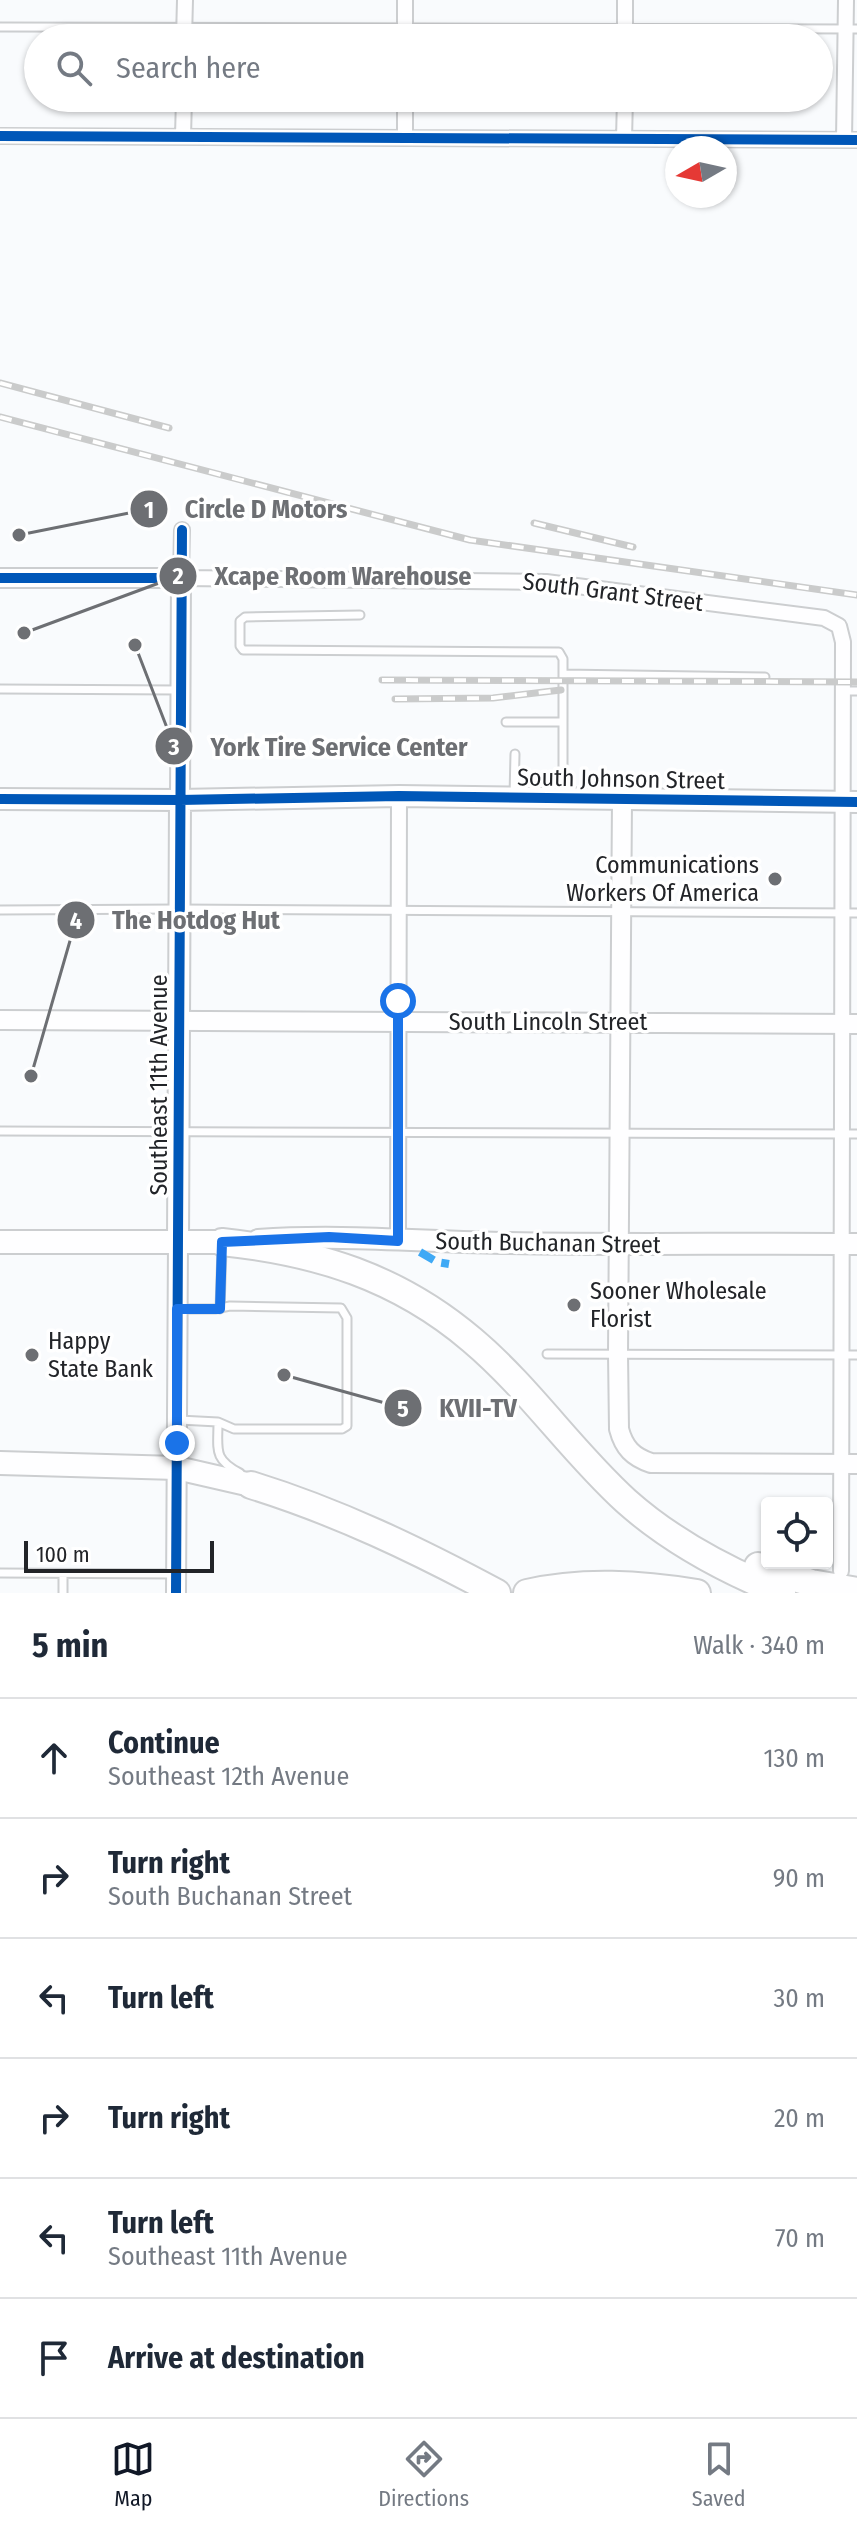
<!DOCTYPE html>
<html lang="en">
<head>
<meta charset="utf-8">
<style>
  body { margin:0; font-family:"Fira Sans Condensed",sans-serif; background:#f2f2f3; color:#1f2937 }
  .controls { position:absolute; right:24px; bottom:24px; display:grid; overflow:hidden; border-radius:8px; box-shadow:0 2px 6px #0004 }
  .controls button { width:72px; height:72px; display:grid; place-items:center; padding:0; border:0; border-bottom:2px solid #e0e1e3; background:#fff; color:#1f2937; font:40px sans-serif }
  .compass { position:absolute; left:665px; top:136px; width:72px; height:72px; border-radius:50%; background:#fff; box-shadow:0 2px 6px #0004; rotate:261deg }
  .scale { position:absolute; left:24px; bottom:20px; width:190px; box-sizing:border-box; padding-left:8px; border:4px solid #222428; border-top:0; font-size:22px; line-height:28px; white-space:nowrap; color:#222428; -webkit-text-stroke:6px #fff; paint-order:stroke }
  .stop { position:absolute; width:24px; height:24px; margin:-18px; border:6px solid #1a73e8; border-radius:50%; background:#fff }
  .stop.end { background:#1a73e8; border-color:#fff; box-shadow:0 2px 8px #0008 }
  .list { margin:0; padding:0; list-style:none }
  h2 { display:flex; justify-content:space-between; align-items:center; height:104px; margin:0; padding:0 32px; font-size:34px }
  h2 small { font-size:26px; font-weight:400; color:#747a83 }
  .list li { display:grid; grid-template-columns:52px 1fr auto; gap:24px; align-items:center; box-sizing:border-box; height:120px; padding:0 32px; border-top:2px solid #e0e1e3 }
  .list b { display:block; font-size:30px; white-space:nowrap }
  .list p { margin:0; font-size:26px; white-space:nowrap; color:#747a83 }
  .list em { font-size:26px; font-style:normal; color:#747a83 }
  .icon { flex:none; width:44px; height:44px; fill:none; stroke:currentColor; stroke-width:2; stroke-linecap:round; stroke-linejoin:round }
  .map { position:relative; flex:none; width:857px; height:1593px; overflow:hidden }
  .search { position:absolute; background:#fff; box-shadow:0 2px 6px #0004; left:24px; right:24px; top:24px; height:88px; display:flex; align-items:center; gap:20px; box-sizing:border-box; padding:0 28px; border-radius:44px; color:#747a83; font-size:30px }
  .sheet { height:824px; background:#fff }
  nav { display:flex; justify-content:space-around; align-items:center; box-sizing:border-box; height:112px; border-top:2px solid #e0e1e3; background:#fff; font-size:22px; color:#747a83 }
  nav a { display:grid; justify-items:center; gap:4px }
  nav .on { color:#111827 }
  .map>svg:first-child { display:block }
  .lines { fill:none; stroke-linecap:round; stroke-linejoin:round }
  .service-casing { stroke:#ccced0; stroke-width:11 }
  .minor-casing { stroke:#ccced0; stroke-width:18 }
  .tertiary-casing { stroke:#ccced0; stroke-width:22 }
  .secondary-casing { stroke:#ccced0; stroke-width:24 }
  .primary-casing { stroke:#ccced0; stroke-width:26 }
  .motorway-casing { stroke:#ccced0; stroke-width:30 }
  .service { stroke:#fefeff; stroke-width:7 }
  .minor { stroke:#fefeff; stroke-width:14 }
  .tertiary { stroke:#fefeff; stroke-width:18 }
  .secondary { stroke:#fefeff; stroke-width:20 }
  .primary { stroke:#fefeff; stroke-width:22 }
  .motorway { stroke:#fefeff; stroke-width:26 }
  .rail-casing { stroke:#cacbcb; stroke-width:7 }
  .rail { stroke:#fff; stroke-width:4; stroke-dasharray:12; stroke-linecap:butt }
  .quiet { stroke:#3fa9f5; stroke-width:8; stroke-dasharray:16 8; stroke-linecap:butt }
  .cycleway-casing { stroke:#fff; stroke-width:15 }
  .cycleway { stroke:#0057b8; stroke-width:10 }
  .route { stroke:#1a73e8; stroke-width:10 }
  .poi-dot { fill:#6d6f73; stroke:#fff; stroke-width:3 }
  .labels { text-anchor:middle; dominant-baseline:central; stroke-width:7; stroke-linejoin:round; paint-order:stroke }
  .street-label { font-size:24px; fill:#222428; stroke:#fff }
  .poi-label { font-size:24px; fill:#222428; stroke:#fff; text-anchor:start }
  .leader { fill:none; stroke:#6d6f73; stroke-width:3 }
  .callout-dot { fill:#6d6f73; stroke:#fff; stroke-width:3 }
  .mark-label { font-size:24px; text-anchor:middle; font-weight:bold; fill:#fff }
  .callout-label { font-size:26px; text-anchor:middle; font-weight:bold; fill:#6d6f73; stroke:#fff; stroke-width:7; stroke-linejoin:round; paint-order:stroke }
</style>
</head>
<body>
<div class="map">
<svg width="857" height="1593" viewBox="0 0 857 1593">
  <rect width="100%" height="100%" fill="#f9fbfd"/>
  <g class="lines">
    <defs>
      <path id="service" d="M0,27L857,29
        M360,615L245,617L240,621V646L243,650L559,652L563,659V797
        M563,674L765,677
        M0,689L178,690
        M842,691H857
        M506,722H563
        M514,796L515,754
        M0,910L179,909L857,913
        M0,1131L857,1134
        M220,1309L222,1249
        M547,1354L857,1355
        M179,1420L218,1422L234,1429H342L347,1426V1318L341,1308L230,1306L215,1309H180
        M218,1422C218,1450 213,1459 240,1473
        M0,1573L174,1574
        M63,1593V1574"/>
      <path id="minor" d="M184,38L185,0
        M405,38V0
        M625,38V0
        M405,98V137
        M0,136L857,140
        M183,136L184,98
        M624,139L625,98
        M844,140L846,0
        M182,530L181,578L546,582L824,618L839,626L843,642L841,1571
        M398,1241L399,796"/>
      <path id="tertiary" d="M0,578H181L180,800
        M622,800L618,1354L619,1429C624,1448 633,1457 651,1463L857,1464
        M0,1020L857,1024
        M176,1593L178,1243"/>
      <path id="secondary" d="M0,799L180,800L399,796L857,802
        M258,1240C341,1234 425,1242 509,1243C625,1245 741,1243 857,1244
        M178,1243L180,800"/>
      <path id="primary" d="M0,1242H222
        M0,1463L177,1468L251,1485"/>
      <path id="motorway" d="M222,1242C317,1252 398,1277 472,1340C529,1388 571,1451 626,1501C672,1542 725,1570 782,1593
        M251,1485C338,1512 417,1550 497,1593
        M758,1566L811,1583L857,1591
        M527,1593C583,1580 641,1584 697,1593"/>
    </defs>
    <!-- service casing -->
    <use href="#service" class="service-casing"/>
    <!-- minor casing -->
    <use href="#minor" class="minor-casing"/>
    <!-- tertiary casing -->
    <use href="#tertiary" class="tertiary-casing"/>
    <!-- secondary casing -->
    <use href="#secondary" class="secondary-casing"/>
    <!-- primary casing -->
    <use href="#primary" class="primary-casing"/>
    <!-- motorway casing -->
    <use href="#motorway" class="motorway-casing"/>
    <!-- service -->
    <use href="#service" class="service"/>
    <!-- minor -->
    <use href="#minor" class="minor"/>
    <!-- tertiary -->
    <use href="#tertiary" class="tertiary"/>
    <!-- secondary -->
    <use href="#secondary" class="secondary"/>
    <!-- primary -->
    <use href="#primary" class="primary"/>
    <!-- motorway -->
    <use href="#motorway" class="motorway"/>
    <defs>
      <path id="rail" d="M0,383L169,428
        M0,417L470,540L857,595
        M534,523L633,547
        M382,680L857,682
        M395,699L493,698L561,690"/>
    </defs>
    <!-- rail casing -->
    <use href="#rail" class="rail-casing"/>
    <!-- rail -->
    <use href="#rail" class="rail"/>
    <!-- quiet -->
    <path class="quiet" d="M156,1030V1042
      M420,1252L437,1262L449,1264"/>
    <defs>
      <path id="cycleway" d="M0,136L857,140
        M0,578H181
        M0,799L180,800L399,796L857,802
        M176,1593L182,530"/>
    </defs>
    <!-- cycleway casing -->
    <use href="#cycleway" class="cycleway-casing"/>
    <!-- cycleway -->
    <use href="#cycleway" class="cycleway"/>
  </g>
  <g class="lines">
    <!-- route -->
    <path class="route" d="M177,1443V1309H220L222,1242L329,1237L398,1241V1001"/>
  </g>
  <!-- markers -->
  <g class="poi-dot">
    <circle cx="775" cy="879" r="8"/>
    <circle cx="574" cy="1305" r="8"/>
    <circle cx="32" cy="1355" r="8"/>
  </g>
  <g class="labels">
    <!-- street labels -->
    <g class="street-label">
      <text transform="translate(613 592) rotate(7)">South Grant Street</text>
      <text transform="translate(621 779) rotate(1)">South Johnson Street</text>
      <text x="548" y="1022">South Lincoln Street</text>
      <text transform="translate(159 1085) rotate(-90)">Southeast 11th Avenue</text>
      <text transform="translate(548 1243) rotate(1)">South Buchanan Street</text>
    </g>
    <!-- poi labels -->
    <g class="poi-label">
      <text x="759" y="865" text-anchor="end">Communications<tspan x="759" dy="28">Workers Of America</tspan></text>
      <text x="590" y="1291">Sooner Wholesale<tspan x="590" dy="28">Florist</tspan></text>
      <text x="48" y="1341">Happy<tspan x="48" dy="28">State Bank</tspan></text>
    </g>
  </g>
  <!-- callouts -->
  <path class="leader" d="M19 535L149 509M24 633L178 576M135 645L174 746M31 1076L76 920M284 1375L403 1408"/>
  <g class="callout-dot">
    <circle cx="19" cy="535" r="8"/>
    <circle cx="24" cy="633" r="8"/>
    <circle cx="135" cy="645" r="8"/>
    <circle cx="31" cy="1076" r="8"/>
    <circle cx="284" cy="1375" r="8"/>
    <circle cx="149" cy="509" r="20"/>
    <circle cx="178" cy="576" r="20"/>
    <circle cx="174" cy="746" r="20"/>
    <circle cx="76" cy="920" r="20"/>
    <circle cx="403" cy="1408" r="20"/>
  </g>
  <g class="mark-label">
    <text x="149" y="518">1</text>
    <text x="178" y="584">2</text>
    <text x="174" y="755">3</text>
    <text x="76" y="929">4</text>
    <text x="403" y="1417">5</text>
  </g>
  <g class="callout-label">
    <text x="266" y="518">Circle D Motors</text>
    <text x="343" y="585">Xcape Room Warehouse</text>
    <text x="339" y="756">York Tire Service Center</text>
    <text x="196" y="929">The Hotdog Hut</text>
    <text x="478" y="1417">KVII-TV</text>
  </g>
</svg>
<div class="controls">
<button><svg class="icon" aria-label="locate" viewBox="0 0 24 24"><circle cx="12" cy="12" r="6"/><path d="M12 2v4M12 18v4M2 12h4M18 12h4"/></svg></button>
</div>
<svg class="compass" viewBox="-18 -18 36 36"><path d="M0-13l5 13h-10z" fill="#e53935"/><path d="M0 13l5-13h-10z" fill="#747a83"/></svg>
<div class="scale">100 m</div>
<div class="stop" style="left:398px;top:1001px"></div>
<div class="stop end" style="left:177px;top:1443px"></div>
<div class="search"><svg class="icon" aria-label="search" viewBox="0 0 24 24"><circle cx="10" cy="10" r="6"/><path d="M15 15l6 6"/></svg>Search here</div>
</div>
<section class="sheet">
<h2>5 min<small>Walk · 340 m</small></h2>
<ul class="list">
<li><svg class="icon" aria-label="ahead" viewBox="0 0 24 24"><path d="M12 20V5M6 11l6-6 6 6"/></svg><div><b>Continue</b><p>Southeast 12th Avenue</p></div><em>130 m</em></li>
<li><svg class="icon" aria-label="right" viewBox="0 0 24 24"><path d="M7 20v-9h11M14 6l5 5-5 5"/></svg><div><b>Turn right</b><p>South Buchanan Street</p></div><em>90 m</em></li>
<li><svg class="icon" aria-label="left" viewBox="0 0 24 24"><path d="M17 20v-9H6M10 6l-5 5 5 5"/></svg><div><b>Turn left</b></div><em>30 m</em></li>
<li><svg class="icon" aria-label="right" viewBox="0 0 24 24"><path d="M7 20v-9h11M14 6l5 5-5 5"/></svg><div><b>Turn right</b></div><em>20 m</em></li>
<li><svg class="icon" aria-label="left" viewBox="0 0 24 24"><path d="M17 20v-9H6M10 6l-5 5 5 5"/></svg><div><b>Turn left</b><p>Southeast 11th Avenue</p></div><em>70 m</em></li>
<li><svg class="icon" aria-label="arrive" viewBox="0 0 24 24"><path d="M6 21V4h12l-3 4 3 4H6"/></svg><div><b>Arrive at destination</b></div></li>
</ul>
</section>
<nav>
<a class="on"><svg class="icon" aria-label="map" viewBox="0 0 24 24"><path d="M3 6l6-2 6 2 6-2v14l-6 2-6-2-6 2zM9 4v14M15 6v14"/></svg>Map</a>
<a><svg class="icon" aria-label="directions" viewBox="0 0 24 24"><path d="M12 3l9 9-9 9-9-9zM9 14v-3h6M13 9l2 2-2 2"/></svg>Directions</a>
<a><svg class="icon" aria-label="saved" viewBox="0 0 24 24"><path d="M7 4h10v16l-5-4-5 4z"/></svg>Saved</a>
</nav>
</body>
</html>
